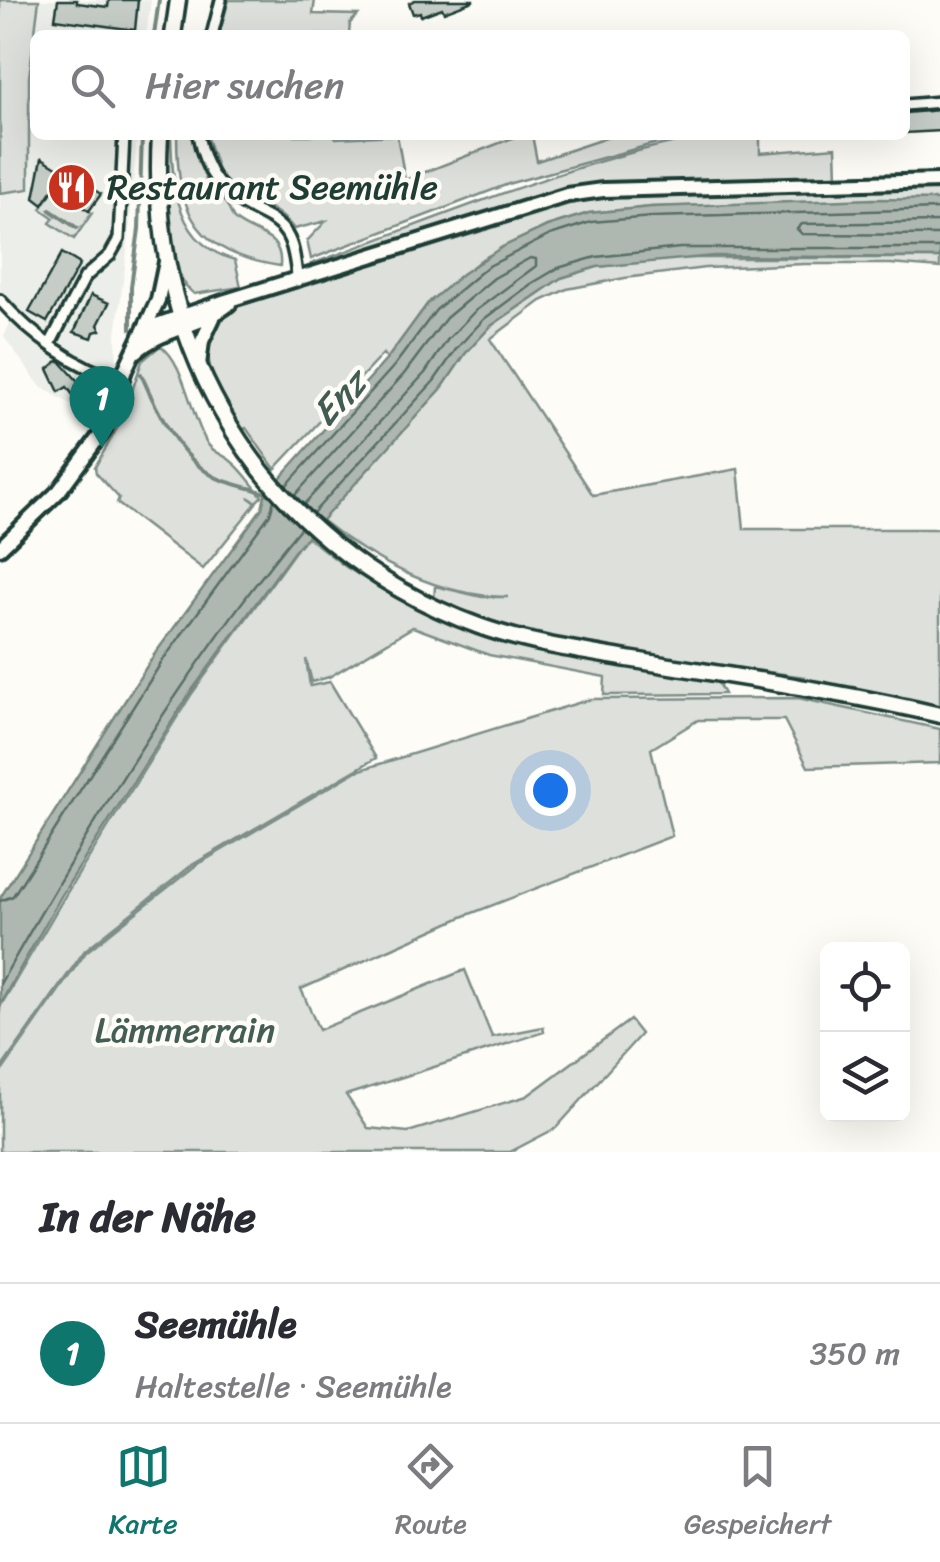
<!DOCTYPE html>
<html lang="de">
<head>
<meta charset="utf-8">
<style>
  body { margin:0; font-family:Sriracha,sans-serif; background:#f2f2f3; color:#2b2b33 }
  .controls { position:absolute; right:30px; bottom:30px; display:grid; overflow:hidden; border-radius:15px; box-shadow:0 10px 40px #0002 }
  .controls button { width:90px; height:90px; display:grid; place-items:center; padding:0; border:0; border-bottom:2px solid #e1e1e2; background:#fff; color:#2b2b33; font:50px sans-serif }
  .you { position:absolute; left:550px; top:790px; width:35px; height:35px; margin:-25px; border:8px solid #fff; border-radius:50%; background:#1a73e8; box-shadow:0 0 0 15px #1a73e833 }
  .badge { display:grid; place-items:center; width:65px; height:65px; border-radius:50%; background:#0f766e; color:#fff; font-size:32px; font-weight:700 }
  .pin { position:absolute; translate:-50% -82px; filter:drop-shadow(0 2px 5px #0008) }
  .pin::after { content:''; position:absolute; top:52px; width:35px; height:30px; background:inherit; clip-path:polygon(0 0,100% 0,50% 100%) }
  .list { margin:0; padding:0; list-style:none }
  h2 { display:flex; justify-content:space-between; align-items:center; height:130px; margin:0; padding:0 40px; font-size:42px }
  h2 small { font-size:32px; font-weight:400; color:#7c7c81 }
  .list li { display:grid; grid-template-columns:65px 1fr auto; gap:30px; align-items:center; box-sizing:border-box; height:140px; padding:0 40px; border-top:2px solid #e1e1e2 }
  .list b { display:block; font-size:38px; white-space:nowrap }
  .list p { margin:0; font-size:32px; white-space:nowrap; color:#7c7c81 }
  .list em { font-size:32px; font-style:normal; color:#7c7c81 }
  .icon { flex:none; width:55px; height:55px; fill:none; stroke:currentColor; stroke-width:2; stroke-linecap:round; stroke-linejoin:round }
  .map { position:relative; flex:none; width:940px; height:1152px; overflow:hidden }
  .search { position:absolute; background:#fff; box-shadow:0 10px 40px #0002; left:30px; right:30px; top:30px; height:110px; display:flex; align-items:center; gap:25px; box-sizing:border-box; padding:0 35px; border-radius:15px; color:#7c7c81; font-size:38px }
  .sheet { height:270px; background:#fff }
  nav { display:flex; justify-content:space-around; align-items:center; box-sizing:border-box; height:140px; border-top:2px solid #e1e1e2; background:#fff; font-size:28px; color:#7c7c81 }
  nav a { display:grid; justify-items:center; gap:5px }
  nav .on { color:#0f766e }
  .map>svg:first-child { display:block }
  .built { fill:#eceee9 }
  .green { fill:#dde0db; stroke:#7e8e88; stroke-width:2.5 }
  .water { fill:#aeb8b1; stroke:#75877f; stroke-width:2.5 }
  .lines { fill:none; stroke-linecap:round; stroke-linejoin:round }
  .shore { stroke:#586e66; stroke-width:2.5 }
  .stream { stroke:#75877f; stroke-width:4 }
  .building { fill:#c6cdc7; stroke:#1f3d34; stroke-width:2.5 }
  .street-casing { stroke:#1f3d34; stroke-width:16 }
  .secondary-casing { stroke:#1f3d34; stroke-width:20 }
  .primary-casing { stroke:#1f3d34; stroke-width:21 }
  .street { stroke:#fdfcf7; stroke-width:9 }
  .secondary { stroke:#fdfcf7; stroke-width:12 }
  .primary { stroke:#fdfcf7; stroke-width:14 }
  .labels { text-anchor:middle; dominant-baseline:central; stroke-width:9; stroke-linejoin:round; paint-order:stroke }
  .poi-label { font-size:35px; fill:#1f3d34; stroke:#fdfcf7; text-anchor:start }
  .park-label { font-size:35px; fill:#455e55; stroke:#fdfcf7 }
  .water-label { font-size:38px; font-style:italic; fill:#435c53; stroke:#fdfcf7 }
</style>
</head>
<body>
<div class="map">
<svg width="940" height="1152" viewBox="0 0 940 1152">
  <rect width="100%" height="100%" fill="#fdfcf7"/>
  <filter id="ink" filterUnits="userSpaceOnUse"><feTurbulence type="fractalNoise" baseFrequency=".01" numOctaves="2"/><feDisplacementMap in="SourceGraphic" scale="20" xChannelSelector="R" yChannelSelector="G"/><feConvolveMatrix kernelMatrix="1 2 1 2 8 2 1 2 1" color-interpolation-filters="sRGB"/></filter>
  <g filter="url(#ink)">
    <!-- built -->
    <path class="built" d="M39,0H151L146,35H35V135H137L129,237L116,334L117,369L97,419L41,387L4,337L15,311L0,294V193L28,189L29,77Z"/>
    <!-- green -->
    <path class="green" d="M0,0H39L29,77V189L0,193Z
      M229,0H315L313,14L358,15L350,23L349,35H219Z
      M167,135H171C172,187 177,245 235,260L241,287L194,294C161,269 168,175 167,135Z
      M177,135H193C196,153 200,172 211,187C216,194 223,198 227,205C228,207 233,218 234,219C252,236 283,232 280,266C197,253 177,216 177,135Z
      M206,135H334L336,138L397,135L405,180L520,135H532L537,161L615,135H686L511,183L311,259L307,241L326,221L294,229C281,212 261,200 240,200L220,177Z
      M710,135H760V153L836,147L837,178L606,184L312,266L311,264C443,217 572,160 710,135Z
      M54,188L92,213L74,239L50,223L54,218L41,209Z
      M940,188V200L651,207L589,213L547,226L482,259L428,303L387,359L383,354L275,469L246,428L241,430C217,389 182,339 239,306L569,204L604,198Z
      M680,258H940V268L890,264H804L705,268L625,278L567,289L541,301L490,339L593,495L738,469L744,529H940V708L805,681V677C682,659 549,652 434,600L435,586L482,597H508C439,597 372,561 320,519L442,388L465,354L491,326L536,292L561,278L597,267Z
      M160,346C184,359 191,418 207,443C213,453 223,454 231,461C243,470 252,485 262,496L256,502L248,497L256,503L203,569L117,503L119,498L96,473L95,467L123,418L142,361Z
      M306,536L346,567L393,596L483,635L609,662L716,680L724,694L604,695L605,677L489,655L413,627L329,677L312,682L306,659L310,686L330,682L376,758L192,865L85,950L0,1070V1007L66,894L191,695Z
      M798,698L940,729V763L808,767L784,720H698L651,749L672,836L462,917L301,989L319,1030L465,970L492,1037L543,1027L544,1032L346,1095L368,1128L408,1132L527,1096L630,1020L641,1034L556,1128L510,1152H0V1074L86,952L195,866L357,771L591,699Z"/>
    <!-- water -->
    <path class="water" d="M873,199L940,200V258L714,256L597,267L561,278L491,326L465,354L442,388L295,550L190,693L63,893L0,1004V898L154,655L262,508L265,495L387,359L428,303L462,274L502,247L547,226L589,213L651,207Z"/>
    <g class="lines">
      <!-- shore -->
      <path class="shore" d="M940,222L802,224L797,229L802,234L940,235
        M286,486L394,366L436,310L487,267L550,235L591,222L652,217L940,209
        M295,495L404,374L446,318L494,278L530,258L536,259V266L475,311L448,339L425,373L304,504
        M313,513L434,381L457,348L484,319L531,284L558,268L596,257L680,248H940
        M0,901L13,896L163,660L270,514L274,500
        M0,984C90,826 185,668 301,527"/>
      <!-- stream -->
      <path class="stream" d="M154,35L159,0
        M50,210L77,228
        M131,329V287L139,229L142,135
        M141,374C156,409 179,458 215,477C231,485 251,487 268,494"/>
    </g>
    <!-- building -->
    <path class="building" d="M58,0H77V3L108,7L109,0H138L135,30L55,19Z
      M415,0H473V1L444,12L442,8L421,16L420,12L413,14L409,3Z
      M940,110V131L905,133V113Z
      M42,158L101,194L89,211L54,188L43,205L34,198Z
      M62,253L80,264L47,322L29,312Z
      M91,295L109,303L98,325L101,330L94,332L92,338L74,332Z
      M59,360L84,388L86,386L102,399L95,410L82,401L79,403L67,387L59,392L48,369Z"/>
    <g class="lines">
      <defs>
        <path id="street" d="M212,35L221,0
          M905,105L940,102
          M198,135C205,173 222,195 257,212C269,218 280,223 287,235C295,248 295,266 298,281
          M0,300C32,336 76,368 122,381
          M50,344L85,277L110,255L119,239L124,135"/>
        <path id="secondary" d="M141,335L157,325L226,301L567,195L603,190L940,181
          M137,351C162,328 202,327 229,304
          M199,365L202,341L213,318
          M0,548L59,491L104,430L125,370L158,300L166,262"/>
        <path id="primary" d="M173,35L178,0
          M160,135C154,232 174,328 222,412C278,512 371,587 479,626C529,644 582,651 634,660C736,677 839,691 940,715"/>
      </defs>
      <!-- street casing -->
      <use href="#street" class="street-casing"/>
      <!-- secondary casing -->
      <use href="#secondary" class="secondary-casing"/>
      <!-- primary casing -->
      <use href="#primary" class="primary-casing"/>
      <!-- street -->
      <use href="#street" class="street"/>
      <!-- secondary -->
      <use href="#secondary" class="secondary"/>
      <!-- primary -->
      <use href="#primary" class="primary"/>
    </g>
  </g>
  <!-- icons -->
  <defs>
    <symbol id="restaurant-disc" viewBox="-11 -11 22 22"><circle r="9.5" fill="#c8321e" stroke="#fdfcf7"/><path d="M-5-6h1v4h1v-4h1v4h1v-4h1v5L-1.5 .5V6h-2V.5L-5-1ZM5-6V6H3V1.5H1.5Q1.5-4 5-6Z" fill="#fff"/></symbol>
  </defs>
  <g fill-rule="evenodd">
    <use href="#restaurant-disc" x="44" y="160" width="55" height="55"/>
  </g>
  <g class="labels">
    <!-- poi labels -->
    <g class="poi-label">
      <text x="107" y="187">Restaurant Seemühle</text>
    </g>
    <!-- park labels -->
    <g class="park-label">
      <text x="185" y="1030">Lämmerrain</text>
    </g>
    <!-- water labels -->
    <g class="water-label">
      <text transform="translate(339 398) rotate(-47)">Enz</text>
    </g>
  </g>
</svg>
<div class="controls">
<button><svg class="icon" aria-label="locate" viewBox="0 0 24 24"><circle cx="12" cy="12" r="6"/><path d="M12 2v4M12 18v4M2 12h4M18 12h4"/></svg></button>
<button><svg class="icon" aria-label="layers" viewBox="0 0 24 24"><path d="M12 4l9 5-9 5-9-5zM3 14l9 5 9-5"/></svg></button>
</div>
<div class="you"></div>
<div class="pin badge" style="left:102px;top:448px">1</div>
<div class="search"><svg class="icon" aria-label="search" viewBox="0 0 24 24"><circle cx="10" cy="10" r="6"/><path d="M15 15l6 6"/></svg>Hier suchen</div>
</div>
<section class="sheet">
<h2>In der Nähe<small></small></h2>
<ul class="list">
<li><span class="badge">1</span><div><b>Seemühle</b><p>Haltestelle · Seemühle</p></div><em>350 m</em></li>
</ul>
</section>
<nav>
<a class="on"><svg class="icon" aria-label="map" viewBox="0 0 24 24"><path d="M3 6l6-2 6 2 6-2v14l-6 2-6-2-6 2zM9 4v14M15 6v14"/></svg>Karte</a>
<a><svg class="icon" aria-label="directions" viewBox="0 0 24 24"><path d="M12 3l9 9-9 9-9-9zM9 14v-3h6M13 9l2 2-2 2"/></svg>Route</a>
<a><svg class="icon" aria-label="saved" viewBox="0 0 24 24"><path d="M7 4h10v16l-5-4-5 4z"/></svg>Gespeichert</a>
</nav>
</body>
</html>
